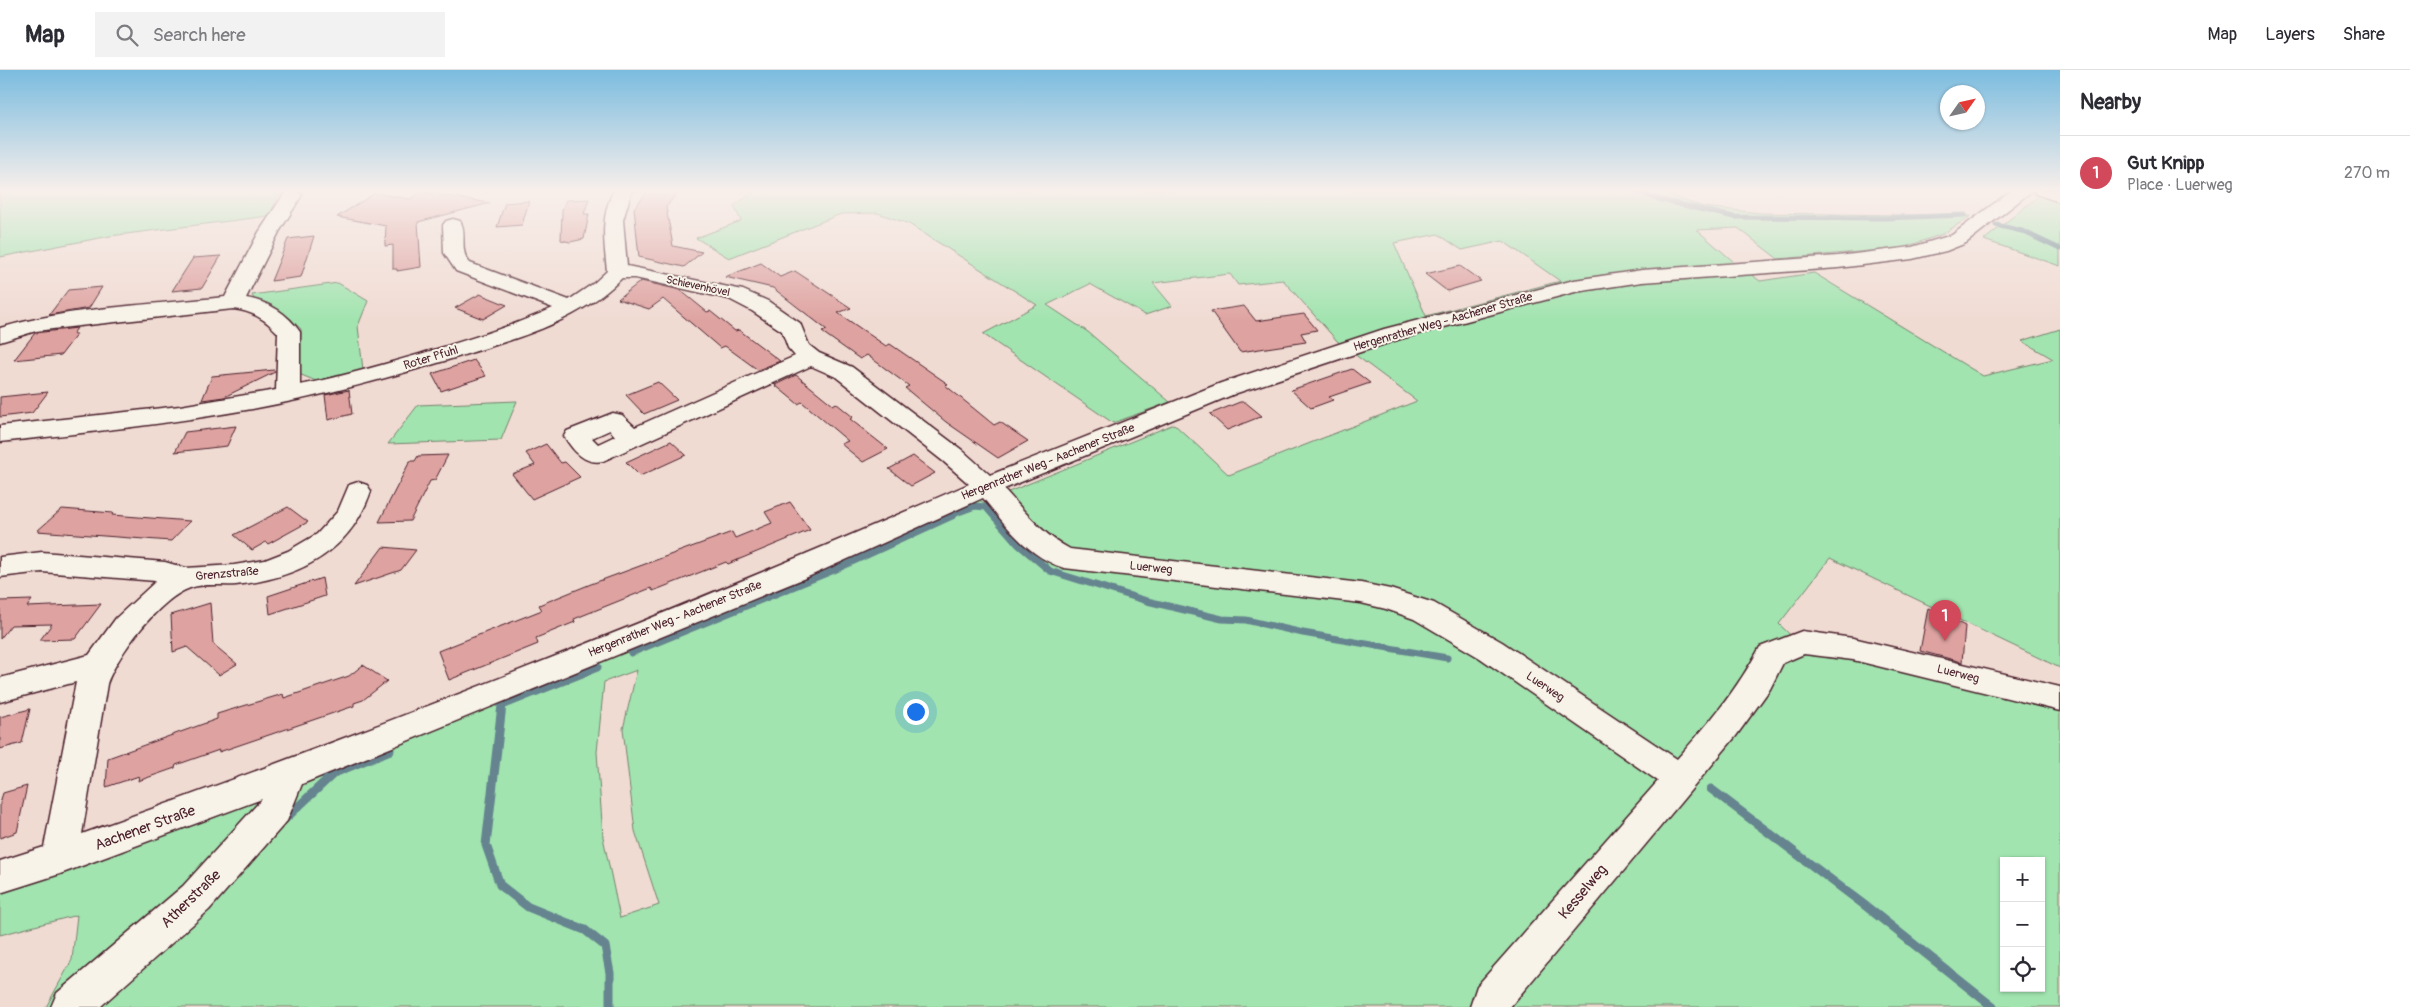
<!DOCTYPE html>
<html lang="en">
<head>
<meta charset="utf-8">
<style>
  body { margin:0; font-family:Pangolin,sans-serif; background:#f2f2f3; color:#2b2b33 }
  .controls { position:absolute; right:15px; bottom:15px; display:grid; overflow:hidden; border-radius:0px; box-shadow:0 1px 4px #0004 }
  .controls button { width:45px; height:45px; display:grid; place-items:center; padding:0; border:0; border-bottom:1px solid #e1e1e2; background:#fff; color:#2b2b33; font:25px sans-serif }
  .compass { position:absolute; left:1940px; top:15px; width:45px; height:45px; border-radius:50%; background:#fff; box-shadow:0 1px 4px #0004; rotate:56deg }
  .you { position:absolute; left:915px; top:641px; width:18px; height:18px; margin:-12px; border:4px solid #fff; border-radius:50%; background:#1a73e8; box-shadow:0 0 0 8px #1a73e833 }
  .badge { display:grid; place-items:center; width:32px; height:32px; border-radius:50%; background:#d1495b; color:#fff; font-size:16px; font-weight:700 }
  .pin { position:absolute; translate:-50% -41px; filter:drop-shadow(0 1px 2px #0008) }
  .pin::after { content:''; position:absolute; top:26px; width:18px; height:15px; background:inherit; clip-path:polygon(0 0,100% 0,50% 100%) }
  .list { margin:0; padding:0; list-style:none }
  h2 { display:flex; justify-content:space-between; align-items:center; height:65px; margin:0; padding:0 20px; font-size:21px }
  h2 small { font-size:16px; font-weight:400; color:#7c7c81 }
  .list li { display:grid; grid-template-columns:32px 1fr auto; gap:15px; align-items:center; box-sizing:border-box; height:75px; padding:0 20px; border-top:1px solid #e1e1e2 }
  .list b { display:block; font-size:19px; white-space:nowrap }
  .list p { margin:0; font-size:16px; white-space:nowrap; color:#7c7c81 }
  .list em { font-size:16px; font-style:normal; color:#7c7c81 }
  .icon { flex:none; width:28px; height:28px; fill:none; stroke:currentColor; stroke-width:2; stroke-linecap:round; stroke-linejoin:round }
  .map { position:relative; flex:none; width:2060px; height:937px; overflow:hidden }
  header { display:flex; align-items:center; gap:30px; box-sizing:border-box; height:70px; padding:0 25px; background:#fff; border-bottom:1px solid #e1e1e2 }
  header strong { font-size:24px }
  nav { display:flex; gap:28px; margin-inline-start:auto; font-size:18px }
  .search { width:350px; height:45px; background:#f2f2f3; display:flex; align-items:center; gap:12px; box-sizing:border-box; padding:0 18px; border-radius:0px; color:#7c7c81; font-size:19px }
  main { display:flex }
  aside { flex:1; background:#fff }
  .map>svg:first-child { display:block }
  .green { fill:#a1e4af; stroke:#76826d; fill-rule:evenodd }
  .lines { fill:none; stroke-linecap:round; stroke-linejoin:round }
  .stream-far2 { stroke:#65848f; stroke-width:5 }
  .stream-far1 { stroke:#65848f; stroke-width:7 }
  .stream { stroke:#65848f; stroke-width:9 }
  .building { fill:#dea3a1; stroke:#4a1f2b }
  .minor-casing { stroke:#4a1f2b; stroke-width:3 }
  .minor { fill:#f7f3e8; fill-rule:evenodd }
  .labels { text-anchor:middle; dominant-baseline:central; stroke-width:4; stroke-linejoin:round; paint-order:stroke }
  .far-street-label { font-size:11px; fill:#4a1f2b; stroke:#f7f3e8 }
  .street-label { font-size:12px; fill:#4a1f2b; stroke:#f7f3e8 }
  .near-street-label { font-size:15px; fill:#4a1f2b; stroke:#f7f3e8 }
</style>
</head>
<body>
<header>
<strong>Map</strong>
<div class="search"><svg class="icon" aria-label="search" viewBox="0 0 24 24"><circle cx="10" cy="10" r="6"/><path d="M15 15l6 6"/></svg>Search here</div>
<nav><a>Map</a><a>Layers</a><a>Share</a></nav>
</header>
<main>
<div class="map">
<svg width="2060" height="937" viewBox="0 0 2060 937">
  <rect width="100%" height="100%" fill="#f0dbd3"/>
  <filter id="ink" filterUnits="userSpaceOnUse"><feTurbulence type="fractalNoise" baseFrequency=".02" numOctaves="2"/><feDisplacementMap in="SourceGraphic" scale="10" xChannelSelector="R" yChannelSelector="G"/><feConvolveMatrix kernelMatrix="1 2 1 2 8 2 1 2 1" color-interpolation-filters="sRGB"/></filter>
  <g filter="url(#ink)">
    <!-- green -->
    <path class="green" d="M0,120H281L269,146L110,166L0,187Z
      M756,120H1653L1704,137L1759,143L1971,146L1943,164L1902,178L1778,189L1738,158L1697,160L1734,192L1760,211L1814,203L1983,306L2053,289L2022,271L2060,259V598L1830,488L1779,554L1809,583L1847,585L2060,637V937H46L72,890L77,845L0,865V821L86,795L977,429L991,436L1006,423L1174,354L1229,405L1417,331L1338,272L1283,210L1238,215L1230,204L1153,213L1172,236L1145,245L1090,214L1047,235L1088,262L1170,332L1113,353L983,264L1037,235L909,154L878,143L841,144L729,188L696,168L741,151L734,136ZM1438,164L1462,180L1503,171L1560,211L1426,246L1394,173ZM637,600L623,659L635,761L659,835L620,848L603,767L597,682L604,612ZM2004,791H2041V918H2004Z
      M2046,120L2060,125V196L1984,170Z
      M338,213L368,231L358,256L363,300L316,311L299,304L301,259C287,247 273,232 254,229L252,225Z
      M517,331L501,370L388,374L418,335Z"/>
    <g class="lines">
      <!-- stream-far2 -->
      <path class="stream-far2" d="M1634,120L1657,129L1734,147L1885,148L1965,145
        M1996,155L2022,161L2060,179"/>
      <!-- stream-far1 -->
      <path class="stream-far1" d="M953,444L975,436L986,437L1018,474L1050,501L1147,531L1222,549L1246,550L1303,563L1447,588
        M631,583L834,500L954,445"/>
      <!-- stream -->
      <path class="stream" d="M597,597L502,635L486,775L500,815L528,837L585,860L605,876L610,903V937
        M1711,719L1867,837L1993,937
        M284,750L334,703L390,680"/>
    </g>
    <!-- building -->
    <path class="building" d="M649,120H680L666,137L673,176L702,182L684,197L639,187L634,138Z
      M421,122L490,133L418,152L421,197L397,201V199H393V175L385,176L386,156L337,147L375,123L410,129Z
      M589,129L584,144H589L584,169L570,172L561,170L562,140L566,130Z
      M529,131L522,155L497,157L505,133Z
      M314,166L301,207L271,211L288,169Z
      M221,186L202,218L172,221L193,188Z
      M761,193L780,207L795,201L851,238L838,243L886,276L890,274L948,314L945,315L994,355L1000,352L1028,371L998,388L946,352L905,318L909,316L867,285L860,289L822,262L827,260L773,218L725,207Z
      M1460,196L1481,211L1447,221L1425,204Z
      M641,211L680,220L707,242L710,241L735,261L739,260L780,291L758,300L725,276L720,278L663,229L649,239L618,229Z
      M102,217L89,238L49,245L68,220Z
      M480,224L507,235L483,249L455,238Z
      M1244,236L1256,251L1304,244L1317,260L1301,263L1306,272L1240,282L1211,241Z
      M77,258L73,264H77L61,285L14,290L35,263Z
      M474,290L486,306L441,321L432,304Z
      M1352,299L1370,313L1329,327L1333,330L1311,338L1291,320Z
      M274,300L275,302L224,327L202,330L212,306Z
      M796,305L833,335L836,333L853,347L850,349L888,379L863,392L841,374L848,371L802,332L798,334L775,315Z
      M658,312L677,330L644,344L626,325Z
      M349,320L352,344L328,350L325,325Z
      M48,322L32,343L0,347V327Z
      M1240,332H1245L1262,346L1227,360L1210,344Z
      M236,356L227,376L175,382L185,362Z
      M671,371L686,385L640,406L626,392Z
      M546,374L561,393L565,392L580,407L532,429L512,404L535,395L526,383Z
      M448,385L435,410L430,411L410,451L379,452L410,391H415L418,386Z
      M913,386L935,403L911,416L889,399Z
      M790,432L810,460L728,494L726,492L653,521L651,518L574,549L575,552L536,568L538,574L449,610L438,581L542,540L539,535L591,514L732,462L735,468L772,453L765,442Z
      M288,437L308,452L268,474L266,472L252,480L234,465Z
      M62,439L113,443L112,445L190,451L171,471L37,461Z
      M383,477L416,480L401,500L354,516Z
      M322,508L325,526L270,544L268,526Z
      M32,530L27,537L101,534L75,569L40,570L52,554L11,555L0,569V531Z
      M210,533L213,574L237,594L219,605L187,577L173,582L171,545Z
      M1928,538L1965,556L1962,592L1920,581Z
      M363,595L387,611L363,630L354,633V636L219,682V680L176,695L175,698L138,711L139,706L106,717L108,688L217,649V644L283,624L284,628L349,606Z
      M30,639L22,673L0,679V647Z
      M27,716L17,762L0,768V733L3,723Z"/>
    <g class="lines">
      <defs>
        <path id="minor" d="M295,120L302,125L279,162L246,228C269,232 287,243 300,262V315C346,306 392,292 437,279C476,267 515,255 553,238L456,201L444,183L443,155L446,151L453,149L460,151C468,163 458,180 470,193L569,230L594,213L607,201C604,172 600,146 614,120H632L623,150L627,196L743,220L768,231L800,253L809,275L819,283L852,297L962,380L990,405L1221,313L1384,259L1574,210L1642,200L1838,186L1912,177L1952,165L2012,120H2033L1966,173L1946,181L1912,189L1838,198L1642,212L1575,222L1400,269L1237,323L1004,419C1024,441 1043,465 1070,479L1361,513L1390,519L1434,533L1502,572L1677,689C1710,652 1736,621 1760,577L1802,561L1853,568L2060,617V641L1853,590L1804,584L1783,593L1770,619L1736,666L1510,937H1470L1477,916L1658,711L1480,588L1414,549L1386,539L1361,533L1064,498C1028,487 1006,455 983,428L810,506L302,714L287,751L209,840L100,937H51L57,923L183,816L262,729L60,804L0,823V791L44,777L76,612L0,632V608L89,585L116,548L156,511L42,502L0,507V487L42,482L165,492L186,498L234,495L265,490L288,481L317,464L338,441L349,415L358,412L367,415L371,421C350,483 298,508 236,515C221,516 204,513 190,518C159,529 118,584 107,614L82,764C381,658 678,541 969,414L944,392L836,307L811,296L603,391C585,395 573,381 564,366L567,361L613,343L622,345L635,357L795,286L788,278L782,261L752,241L729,229L635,208H622C578,252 518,268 461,286C392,307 323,326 252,339C168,354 84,363 0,372V356L180,336L276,320L278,263C265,249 252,241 233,239L61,258L36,261L0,272V258C71,237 151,235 225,227L259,162L286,121ZM610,360L615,366L598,374L592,368Z
          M2034,120H2060V132L2036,124Z"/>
      </defs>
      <!-- minor casing -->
      <use href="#minor" class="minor-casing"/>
      <!-- minor -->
      <use href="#minor" class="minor"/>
    </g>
  </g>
  <!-- sky -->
  <linearGradient id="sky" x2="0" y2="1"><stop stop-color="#7bbcdf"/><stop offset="0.48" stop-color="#f8efeb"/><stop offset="1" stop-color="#f8efeb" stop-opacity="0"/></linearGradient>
  <rect width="2060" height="251" fill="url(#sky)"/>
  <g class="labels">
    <!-- far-street labels -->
    <g class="far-street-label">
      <text transform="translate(698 216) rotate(12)">Schievenhövel</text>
    </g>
    <!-- street labels -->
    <g class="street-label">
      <text transform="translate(1443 252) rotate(-16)">Hergenrather Weg - Aachener Straße</text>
      <text transform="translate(431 288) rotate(-17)">Roter Pfuhl</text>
      <text transform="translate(1048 392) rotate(-22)">Hergenrather Weg - Aachener Straße</text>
      <text transform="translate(1151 498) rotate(6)">Luerweg</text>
      <text transform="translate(227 504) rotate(-5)">Grenzstraße</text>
      <text transform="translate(675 549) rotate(-22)">Hergenrather Weg - Aachener Straße</text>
      <text transform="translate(1958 604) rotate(14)">Luerweg</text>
      <text transform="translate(1545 617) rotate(34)">Luerweg</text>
    </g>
    <!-- near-street labels -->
    <g class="near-street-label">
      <text transform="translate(145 758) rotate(-20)">Aachener Straße</text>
      <text transform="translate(1583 822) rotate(-50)">Kesselweg</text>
      <text transform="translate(191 829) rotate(-44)">Atherstraße</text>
    </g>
  </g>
</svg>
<div class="controls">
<button>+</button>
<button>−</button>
<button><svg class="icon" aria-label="locate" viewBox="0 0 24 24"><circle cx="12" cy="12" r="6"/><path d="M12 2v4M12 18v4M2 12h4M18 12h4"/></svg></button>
</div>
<svg class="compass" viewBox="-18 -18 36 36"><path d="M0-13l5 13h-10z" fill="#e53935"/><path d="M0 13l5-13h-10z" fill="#7c7c81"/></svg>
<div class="you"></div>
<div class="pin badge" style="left:1945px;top:571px">1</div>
</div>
<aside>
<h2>Nearby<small></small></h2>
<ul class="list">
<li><span class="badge">1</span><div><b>Gut Knipp</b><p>Place · Luerweg</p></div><em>270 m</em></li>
</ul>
</aside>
</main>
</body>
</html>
